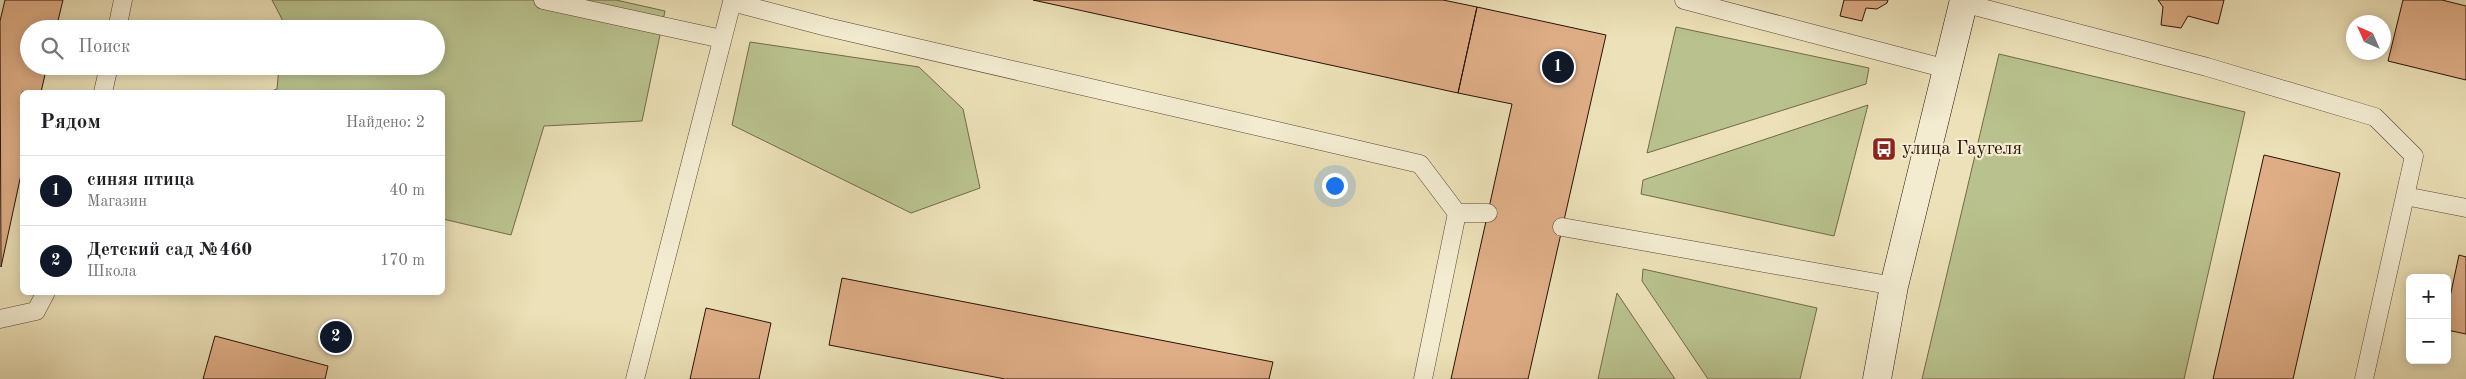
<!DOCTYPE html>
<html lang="ru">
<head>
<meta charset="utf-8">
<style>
  body { margin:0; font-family:"Old Standard TT",serif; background:#f6f6f6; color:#202124 }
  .controls { position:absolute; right:15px; bottom:15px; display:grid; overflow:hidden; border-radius:8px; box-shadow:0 2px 12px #0003 }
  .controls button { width:45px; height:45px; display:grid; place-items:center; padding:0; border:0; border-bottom:1px solid #e0e0e0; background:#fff; color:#202124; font:25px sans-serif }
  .compass { position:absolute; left:2346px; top:15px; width:45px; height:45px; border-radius:50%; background:#fff; box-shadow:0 2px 12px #0003; rotate:315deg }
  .you { position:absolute; left:1334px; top:185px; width:18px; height:18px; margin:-12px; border:4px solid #fff; border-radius:50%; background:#1a73e8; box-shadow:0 0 0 8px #1a73e833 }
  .badge { display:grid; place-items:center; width:32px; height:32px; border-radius:50%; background:#111827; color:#fff; font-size:16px; font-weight:700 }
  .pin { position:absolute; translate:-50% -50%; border:2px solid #fff; box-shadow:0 1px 5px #0006 }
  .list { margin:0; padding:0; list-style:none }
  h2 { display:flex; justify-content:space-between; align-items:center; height:65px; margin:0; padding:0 20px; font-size:21px }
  h2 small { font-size:16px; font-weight:400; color:#757577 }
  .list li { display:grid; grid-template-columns:32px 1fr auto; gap:15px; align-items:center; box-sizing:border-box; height:70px; padding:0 20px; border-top:1px solid #e0e0e0 }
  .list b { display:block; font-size:19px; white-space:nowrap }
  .list p { margin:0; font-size:16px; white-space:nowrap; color:#757577 }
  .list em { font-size:16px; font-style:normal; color:#757577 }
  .icon { flex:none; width:28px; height:28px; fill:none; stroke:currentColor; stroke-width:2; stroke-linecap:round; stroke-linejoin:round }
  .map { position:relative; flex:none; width:2466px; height:379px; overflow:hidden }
  .search { position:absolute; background:#fff; box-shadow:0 2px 12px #0003; left:20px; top:20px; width:425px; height:55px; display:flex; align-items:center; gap:12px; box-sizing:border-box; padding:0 18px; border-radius:28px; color:#757577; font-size:19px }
  .panel { position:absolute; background:#fff; box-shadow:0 2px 12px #0003; left:20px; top:90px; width:425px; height:205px; border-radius:8px }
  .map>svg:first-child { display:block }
  .green { fill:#b9c28e; stroke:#72694a }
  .building { fill:#dfae87; stroke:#2a1006 }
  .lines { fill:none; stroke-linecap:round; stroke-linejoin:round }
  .lane-casing { stroke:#5a4432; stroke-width:19 }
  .secondary-casing { stroke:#2a1006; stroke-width:29 }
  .lane { stroke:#f3ecd1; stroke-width:18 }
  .secondary { stroke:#f3ecd1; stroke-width:28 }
  .labels { text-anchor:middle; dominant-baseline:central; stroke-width:4.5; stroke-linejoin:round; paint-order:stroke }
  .poi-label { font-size:19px; fill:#2a1006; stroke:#f3ecd1; text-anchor:start }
</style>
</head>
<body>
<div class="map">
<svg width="2466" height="379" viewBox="0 0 2466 379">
  <rect width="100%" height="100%" fill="#ece1b8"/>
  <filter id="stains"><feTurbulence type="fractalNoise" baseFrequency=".004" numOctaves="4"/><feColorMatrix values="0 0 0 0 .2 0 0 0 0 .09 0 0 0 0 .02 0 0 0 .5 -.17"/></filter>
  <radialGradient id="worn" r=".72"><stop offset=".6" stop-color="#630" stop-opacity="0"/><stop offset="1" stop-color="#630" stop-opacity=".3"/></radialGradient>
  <!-- green -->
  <path class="green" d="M272,0H616L665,11L642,121L544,126L511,235L443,219L442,92H269L277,89L279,66H436V29H281L282,19Z
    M1676,27L1869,68L1866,84L1647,153Z
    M750,42L919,67L963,109L980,188L911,213L732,125Z
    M1999,54L2245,112L2184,379H1922Z
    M1868,105L1834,236L1641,194L1643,180Z
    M1643,269L1817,308L1800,379H1708L1642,281Z
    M1617,293L1675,379H1598Z"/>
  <!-- building -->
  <path class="building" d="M5,0H63L56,29H29V66H47L41,92H22V170L1,267L0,21Z
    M1033,0H1443L1477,7L1458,93Z
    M1844,0H1888L1887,3L1877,9L1866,8L1862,21L1840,16Z
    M2158,0H2224L2218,24L2188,16L2181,28L2161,25L2163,7Z
    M2403,0H2442L2466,6V80L2388,61Z
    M1477,7L1606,35L1528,379H1451L1512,104L1458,93Z
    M2264,155L2340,173L2293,379H2213Z
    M2459,255L2466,257V334L2447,330V311Z
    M842,278L1273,362L1269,379H1005L829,345Z
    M706,308L771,323L759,379H690Z
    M215,336L328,366L325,379H203Z"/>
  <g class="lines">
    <defs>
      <path id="lane" d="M543,0L722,39
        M1684,0L1947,69
        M1963,3L2207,67L2375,117L2414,156L2364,379
        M117,29L123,0
        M103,92L109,66
        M2405,196L2466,208
        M1562,227L1894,286
        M0,319L36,311L46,292
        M635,379L732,2L827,27L1420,164L1457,213
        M1423,379L1457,213H1488"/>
      <path id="secondary" d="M1877,379L1894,286L1964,0"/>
    </defs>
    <!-- lane casing -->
    <use href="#lane" class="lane-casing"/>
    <!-- secondary casing -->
    <use href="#secondary" class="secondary-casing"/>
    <!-- lane -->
    <use href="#lane" class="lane"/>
    <!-- secondary -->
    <use href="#secondary" class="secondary"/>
  </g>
  <!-- icons -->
  <defs>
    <symbol id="bus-square" viewBox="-11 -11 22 22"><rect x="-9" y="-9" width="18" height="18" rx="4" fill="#8f2418" stroke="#f3ecd1"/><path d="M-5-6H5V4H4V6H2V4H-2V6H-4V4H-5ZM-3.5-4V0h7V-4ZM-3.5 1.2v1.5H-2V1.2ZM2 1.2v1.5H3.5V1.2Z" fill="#fff"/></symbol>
  </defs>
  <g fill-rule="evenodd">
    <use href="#bus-square" x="1870" y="135" width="28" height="28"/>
  </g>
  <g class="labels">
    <!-- poi labels -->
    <g class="poi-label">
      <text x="1902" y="149">улица Гаугеля</text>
    </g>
  </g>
  <rect width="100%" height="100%" filter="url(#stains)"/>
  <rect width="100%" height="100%" fill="url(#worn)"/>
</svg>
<div class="controls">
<button>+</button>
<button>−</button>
</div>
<svg class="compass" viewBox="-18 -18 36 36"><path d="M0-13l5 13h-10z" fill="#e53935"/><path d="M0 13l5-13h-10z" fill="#757577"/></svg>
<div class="you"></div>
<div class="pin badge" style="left:1558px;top:67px">1</div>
<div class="pin badge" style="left:336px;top:337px">2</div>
<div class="search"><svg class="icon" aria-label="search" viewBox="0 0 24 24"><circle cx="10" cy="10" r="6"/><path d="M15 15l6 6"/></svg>Поиск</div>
<section class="panel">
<h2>Рядом<small>Найдено: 2</small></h2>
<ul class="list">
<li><span class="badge">1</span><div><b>синяя птица</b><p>Магазин</p></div><em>40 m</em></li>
<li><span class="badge">2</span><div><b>Детский сад №460</b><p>Школа</p></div><em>170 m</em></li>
</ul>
</section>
</div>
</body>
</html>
